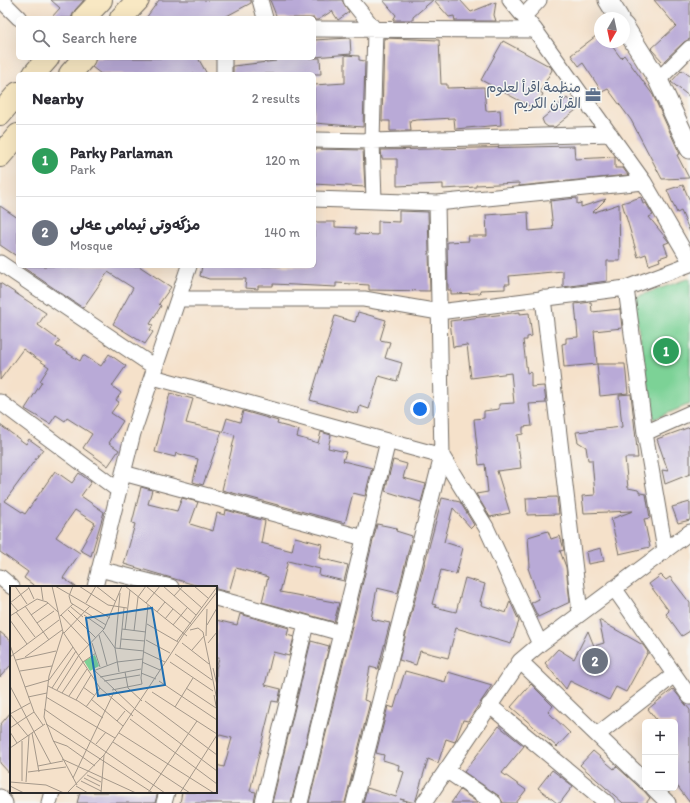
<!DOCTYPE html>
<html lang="en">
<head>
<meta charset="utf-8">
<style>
  body { margin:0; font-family:Itim,"Playpen Sans Arabic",sans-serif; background:#f2f2f3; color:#2b2b33 }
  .controls { position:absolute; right:12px; bottom:12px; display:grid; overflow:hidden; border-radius:6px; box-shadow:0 4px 16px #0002 }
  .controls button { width:36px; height:36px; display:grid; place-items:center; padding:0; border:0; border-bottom:1px solid #e1e1e2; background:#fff; color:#2b2b33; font:20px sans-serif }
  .compass { position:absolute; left:594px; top:12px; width:36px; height:36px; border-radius:50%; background:#fff; box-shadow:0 4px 16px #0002; rotate:189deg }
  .you { position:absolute; left:420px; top:409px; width:14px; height:14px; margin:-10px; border:3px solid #fff; border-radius:50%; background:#1a73e8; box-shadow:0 0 0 6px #1a73e833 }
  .badge { display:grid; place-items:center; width:26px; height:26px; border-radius:50%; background:#b45309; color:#fff; font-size:13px; font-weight:700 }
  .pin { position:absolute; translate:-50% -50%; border:2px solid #fff; box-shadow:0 1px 4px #0006 }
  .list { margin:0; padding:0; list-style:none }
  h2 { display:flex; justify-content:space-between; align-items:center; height:52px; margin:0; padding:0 16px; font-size:17px }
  h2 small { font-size:13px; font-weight:400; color:#7c7c81 }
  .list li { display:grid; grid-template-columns:26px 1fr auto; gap:12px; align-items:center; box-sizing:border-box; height:72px; padding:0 16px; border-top:1px solid #e1e1e2 }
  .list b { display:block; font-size:15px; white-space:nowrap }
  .list p { margin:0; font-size:13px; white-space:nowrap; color:#7c7c81 }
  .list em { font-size:13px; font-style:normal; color:#7c7c81 }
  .icon { flex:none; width:22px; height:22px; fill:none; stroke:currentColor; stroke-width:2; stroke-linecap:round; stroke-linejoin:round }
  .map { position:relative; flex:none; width:690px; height:803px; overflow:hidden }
  .search { position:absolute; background:#fff; box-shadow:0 4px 16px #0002; left:16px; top:16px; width:300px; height:44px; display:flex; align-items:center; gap:10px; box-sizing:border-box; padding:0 14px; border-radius:6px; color:#7c7c81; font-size:15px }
  .panel { position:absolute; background:#fff; box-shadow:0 4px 16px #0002; left:16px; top:72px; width:300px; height:196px; border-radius:6px }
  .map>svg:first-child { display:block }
  .green { fill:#7cd296; stroke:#547e60 }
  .building { fill:#b9aad7 }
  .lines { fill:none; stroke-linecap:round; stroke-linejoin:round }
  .minor-casing { stroke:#726b63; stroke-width:17 }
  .tertiary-casing { stroke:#726b63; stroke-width:21 }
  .secondary-casing { stroke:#726b63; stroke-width:24 }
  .minor { stroke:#fff; stroke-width:15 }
  .tertiary { stroke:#fff; stroke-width:19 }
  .secondary { stroke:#f8e8c3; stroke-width:22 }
  .labels { text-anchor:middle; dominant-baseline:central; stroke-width:3; stroke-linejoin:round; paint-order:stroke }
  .service-label { font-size:14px; fill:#4e5e75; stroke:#f6f6f2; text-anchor:end }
  .inset-road { fill:none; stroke:#a4988a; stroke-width:1 }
  .view { fill:#1f6fb2; fill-opacity:0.15; stroke:#1f6fb2; stroke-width:2 }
  .inset-edge { fill:none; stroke:#2b2b2b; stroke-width:2 }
</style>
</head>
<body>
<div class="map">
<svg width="690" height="803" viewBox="0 0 690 803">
  <rect width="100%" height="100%" fill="#f6f6f2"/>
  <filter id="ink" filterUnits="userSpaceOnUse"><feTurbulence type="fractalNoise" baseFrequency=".025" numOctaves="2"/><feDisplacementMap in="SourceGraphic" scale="8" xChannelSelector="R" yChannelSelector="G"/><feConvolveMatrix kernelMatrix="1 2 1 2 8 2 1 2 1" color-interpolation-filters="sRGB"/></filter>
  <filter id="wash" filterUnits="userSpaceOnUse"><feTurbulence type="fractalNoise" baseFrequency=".012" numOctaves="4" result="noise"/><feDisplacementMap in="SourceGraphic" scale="16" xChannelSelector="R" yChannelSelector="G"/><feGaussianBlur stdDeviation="0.9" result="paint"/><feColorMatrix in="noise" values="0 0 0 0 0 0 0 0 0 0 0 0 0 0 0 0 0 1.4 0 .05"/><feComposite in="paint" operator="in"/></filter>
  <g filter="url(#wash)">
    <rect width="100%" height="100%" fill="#f5e1ca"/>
    <!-- green -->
    <path class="green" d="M690,278V404L654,419L633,298Z"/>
    <g id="blocks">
      <!-- building -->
      <path class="building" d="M51,0H84L75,10L71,18H51L60,8Z
        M159,0H251V3L223,18H146Z
        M270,0H342L349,12L338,20L332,11L318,20H314V18H277Z
        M383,0H433L413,17V20H393L396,15Z
        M434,0H460L471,12L496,2L494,15L496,21H455L454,16L449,17Z
        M654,0H690V39L684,42L663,62L651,49L676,26Z
        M600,33V42H609L621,58L624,55L653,95L680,154L677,155L689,178L662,179L631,120L608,89L602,92L583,63L579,66L571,55Z
        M350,38L351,54L314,57V40Z
        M384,38L439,40L441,84H447V88L484,87L486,111L500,110L501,125L455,129L454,118L417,120L410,121L411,131H390V121H382Z
        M503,41L551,67L552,70L540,92L543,94L535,109L481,80Z
        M345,55L359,56V60L365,61L363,127L314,123V85L345,83Z
        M96,58H198L207,74H101L92,67Z
        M276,58H320L321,74H233V66L276,61Z
        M682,70L690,76V97L671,82Z
        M567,98L576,110L555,127H548L544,124L542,119Z
        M574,146L575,159L615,157V168H623L628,175L519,186V183L476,185V187L443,189V184L397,186V159H382L381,150Z
        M314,149L363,150L365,187L314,184Z
        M683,185L690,201V232L681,211L677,213L667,190Z
        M641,197L643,204L646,203L653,215L649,217L669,242L664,244L668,255L659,258L660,261L649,265L646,254L638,257L622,203Z
        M577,198V204L581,203V207L606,199L592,213L619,204L620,261H607V281L563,287V271L509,276L510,284H505V289L480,290L481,293L451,294V290H448L447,242L469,241L468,236H487L486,215L528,212L529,231L553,229L550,201Z
        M0,206L18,218V257L0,245Z
        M399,211L428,212L430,291L369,290V285L336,283V287L273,284V286H258V289L245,288L246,279H209L200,276L202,266H314V222H335V227L356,228L355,234L378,235V221L399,222Z
        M21,266H139L171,287L159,304L161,306L150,324L153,325L150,330L153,332L145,344L113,324L133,288L108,272L83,308Z
        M0,283L46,313L38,325L60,341L56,346L80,361L83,355L101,366L109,354L126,366L112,386L121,393L116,400L119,402L111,413L123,421L109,443L119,450L108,466L83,448L92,434L67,418L65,421L56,415L50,424L25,409L42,382L40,381L49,367L23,349L0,380Z
        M591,302L592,312L620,309L622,328L594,331L597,364H625L628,393L600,396L597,364L564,367L562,344L566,343V338L578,337L575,304Z
        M358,312L386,320L380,340L390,342L385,358L402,363L397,381L379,376L369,409L360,406L358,414L310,400L335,316L355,322Z
        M520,312V314L529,313L532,336L527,337V340H523L527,373L531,372V387L544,386L546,403L529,404L532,426L523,427V434L517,435L521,468L497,471L510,513L490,517L476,494L488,492L485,464L479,465L474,419L484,418V411L499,409V404L514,403L511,373L471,378L467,345L453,347L450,321Z
        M170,393L193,399L186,423L222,431L203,485L193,482L198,459L176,453L175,457L155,452Z
        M631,394L638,458H625L628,488L638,490L640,493L646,494L650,518L644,519L650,547L619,554L611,519L633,511L584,513L582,496L595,495L592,460H588L586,447L578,442L576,432L622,427L619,395Z
        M243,411L278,421L277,424L299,430L297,437L318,443L321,432L331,435L328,448L346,452L343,461L372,468L365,496L353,493L345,523L222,490L235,435L223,431L227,418L240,422Z
        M0,425L26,444L29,439L43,449L5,501L25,514L55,471L72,483L79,473L91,482L81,496L104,512L91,556L80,550L95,523L75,510L56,537L80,553L63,578L76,587H36L24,578L28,572L0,552Z
        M690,427V474L665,484L662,470L668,471L657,439Z
        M393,460L407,464L403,478L426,484L421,502L385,491Z
        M141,487L152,490L148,504L177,511L182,498L198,502L190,524L213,531L217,513L225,515L226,510L265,521L261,543L292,551L295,537L322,544L319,558L348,565L344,581L319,575L320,569L288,561L280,592L339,603L334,622L262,602L268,577L236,568L229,592L216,589V587H202L124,564L135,524L132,523Z
        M557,497L559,514L527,515L526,498Z
        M442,498L460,502L474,525L471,528L453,508L444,542L463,548L456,574L441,570L432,604L436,605L435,607L456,612L465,578L485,584L480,602H482L481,605L506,613L510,601L519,621L511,644L456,628L448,658L420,651L416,665L399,660Z
        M690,502V520L678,523L672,507Z
        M377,524L397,528L396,531L412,536L398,593L377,588L371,619L390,623L378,669L370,667L364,700L370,702L345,803H309Z
        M548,531L551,539L560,536L563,546L564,550L560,551L566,567L570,602L538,617L531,603L539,599L528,568L530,567L528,537Z
        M601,548L604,561L588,564L586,552Z
        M661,575L666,580L670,577L690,603V631L682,636L666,614L669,611L649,584Z
        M240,614L289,628L287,635L294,637L289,656L273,652L265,685L281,689L278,702L272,701L250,791L256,792L254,803H180L182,792H216V765L224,767L232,738L216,734V669L219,657L216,656V620L237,625Z
        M599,620L643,645L648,652L626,692L616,687L609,700L570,681L566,689L545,663L558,649L574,659L588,631L594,646L604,643Z
        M0,632L11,641V665L0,677Z
        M311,641L329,646L291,803H272Z
        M405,671L445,682L448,672L492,685L468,721L463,720L455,742L446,739L438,763L428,759L415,803L400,799L407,801L406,803H363L367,788L396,797L404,772L398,770L399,765L383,760L384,755L376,753L388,706L394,708Z
        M531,684L553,706L548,712L570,733L557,747L511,707Z
        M673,689L690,710V803L675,783V722H658L648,709Z
        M11,712V775L0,763V725Z
        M499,726L524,746L502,773L526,790L516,803H503L499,796L464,772Z
        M593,751L614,769L616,766L645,792L650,798L646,803H623L580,765Z
        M552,770L573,786L560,803H557L538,788Z
        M460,790L478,803H451Z
        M80,792H158L155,803H77Z"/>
    </g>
  </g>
  <g filter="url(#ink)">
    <use href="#blocks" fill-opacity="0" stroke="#726b63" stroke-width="1"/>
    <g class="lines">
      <defs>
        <path id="minor" d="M1,0L19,18
          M260,0L265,18
          M351,0L375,30L372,141L374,200
          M510,0L535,30L644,182L690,261
          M524,16L539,0
          M314,29L535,30
          M224,58V74
          M658,80L690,48
          M314,140L372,141L610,134
          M314,199L437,203L644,182
          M0,263L156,368
          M626,288L645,433L665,550
          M543,298L580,613
          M180,299H364L439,312L626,288L690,264
          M153,377L442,456L486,527L540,644
          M0,402L118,490
          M645,433L690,413
          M123,473L364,538
          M99,569L171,587
          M0,577L12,587
          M95,587L133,433L189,266
          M614,588L690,697
          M216,598L341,633L388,441
          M520,661L645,781
          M489,705L607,803
          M597,735L674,675
          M446,770L494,803
          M653,788L668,803
          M0,797L5,803
          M49,803L52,792
          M164,803L167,792
          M263,803L306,624
          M300,803L341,633
          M354,803L442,456L437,203
          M424,803L520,661L540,644L690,532"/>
        <path id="tertiary" d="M608,0L619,18
          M624,26L658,80L690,149"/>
        <path id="secondary" d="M84,18L101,0
          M121,18L138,0
          M34,74L48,58
          M70,74L84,58
          M0,114L18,93
          M0,156L18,135"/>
      </defs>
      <!-- minor casing -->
      <use href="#minor" class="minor-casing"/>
      <!-- tertiary casing -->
      <use href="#tertiary" class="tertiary-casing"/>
      <!-- secondary casing -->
      <use href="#secondary" class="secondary-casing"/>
      <!-- minor -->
      <use href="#minor" class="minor"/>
      <!-- tertiary -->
      <use href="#tertiary" class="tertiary"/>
      <!-- secondary -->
      <use href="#secondary" class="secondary"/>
    </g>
  </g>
  <!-- icons -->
  <defs>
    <symbol id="office-bare" viewBox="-9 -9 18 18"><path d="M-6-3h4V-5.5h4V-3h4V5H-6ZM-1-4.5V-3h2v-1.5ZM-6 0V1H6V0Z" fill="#5c6f8a" stroke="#f6f6f2" stroke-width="2.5" paint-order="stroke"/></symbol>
  </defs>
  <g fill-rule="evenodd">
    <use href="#office-bare" x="582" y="84" width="22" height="22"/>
  </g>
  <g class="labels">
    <!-- service labels -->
    <g class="service-label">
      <text x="581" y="87">منظمة اقرأ لعلوم<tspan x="581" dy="16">القرآن الكريم</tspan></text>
    </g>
  </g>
  <!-- overview -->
  <g transform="translate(10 586)">
    <rect width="207" height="207" fill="#f5e1ca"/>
    <path d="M85,69L89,80L80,85L74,75Z" fill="#7cd296"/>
    <path class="inset-road" d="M5,0L17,18M18,0L24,13M31,0L33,14M42,0L53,46L90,102L123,130M45,0L100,32M63,0L59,10L61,17L96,39M69,0L98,19L117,22M86,0L105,15M115,0L177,50M136,0L181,38M153,0L186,29M167,0L192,22M184,0L198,12M164,10L173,0M0,16L8,25M0,17L19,2M76,17L86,0M136,17L150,0M15,20L39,54M61,21L73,31M58,24L86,52M6,26L25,51M147,26L155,16M21,29L38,17M51,29L79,59M74,29L94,43M0,30L27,13L37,16L48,26M50,30L63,18M155,33L163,23M0,34L17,58M27,37L44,25M137,38L168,56M163,39L177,22M197,39L207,22M112,43L114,22M115,44L120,4M180,44L188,42L193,46L207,114M93,45L105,62L134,65M124,45L128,11L136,0M53,46L39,90L34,131L43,154L67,199M54,47L80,20M89,49L97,79M196,50L197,23M111,53L135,55M136,54L160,67M167,55L207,1M82,57L90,81M172,57L199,78M198,57L207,46M0,59L24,126L33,139M110,63L112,43L136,46M182,64L194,50M134,66L155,76M165,68L202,94M0,71L49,34M15,71L52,44M6,74L46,65M132,76L150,84M160,76L203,105M203,82L207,99M84,84L126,124L207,185M10,85L42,80M83,85L107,76L133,73M109,86L105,62L110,7M115,86L118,102L132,115M131,87L146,93M90,91L131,83M94,95L130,89M149,95L207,134M0,100L41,178M38,100L68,115L93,132M15,101L39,94L63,61M73,101L84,109M42,102L66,65M176,102L206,122M47,104L69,69L94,43L112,0M102,104L132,98L131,92L138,19M142,106L207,148M52,107L73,76L86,67M204,109L207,125M59,110L77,83M18,111L37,107M36,111L105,152M81,113L113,140M66,114L81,89M135,115L207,169M76,121L90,102M165,121L183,92M34,123L155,207M120,133L207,198M107,135L115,125M36,138L143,207M0,142L24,126M0,146L7,157M22,147L29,186M109,147L204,207M18,150L0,128L20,117M12,155V195M43,155L57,160L85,180M103,156L180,207M86,158L96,146M0,162L35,138M52,173L126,207M28,180L53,175M18,186L56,181M77,189L91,196M63,192L104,106M74,192L90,200M71,195L91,205M0,196L36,199L54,207M16,196L19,149M0,200L14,207M66,200L78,207M57,207L94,169L174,48L207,6M91,207L94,169M138,207L187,135M170,207L207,149"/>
    <path class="view" d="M142,22L155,99L88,110L76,32Z"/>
    <rect width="207" height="207" class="inset-edge"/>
  </g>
</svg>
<div class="controls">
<button>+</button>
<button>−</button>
</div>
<svg class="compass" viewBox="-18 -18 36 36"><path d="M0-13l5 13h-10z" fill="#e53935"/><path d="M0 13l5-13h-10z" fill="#7c7c81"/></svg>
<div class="you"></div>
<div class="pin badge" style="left:666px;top:351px;background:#2e9e5b">1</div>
<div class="pin badge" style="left:595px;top:661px;background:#6b7280">2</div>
<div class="search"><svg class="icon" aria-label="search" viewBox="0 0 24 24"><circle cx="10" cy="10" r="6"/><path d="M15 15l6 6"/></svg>Search here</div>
<section class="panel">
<h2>Nearby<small>2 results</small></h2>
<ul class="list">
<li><span class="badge" style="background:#2e9e5b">1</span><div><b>Parky Parlaman</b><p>Park</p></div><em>120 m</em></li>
<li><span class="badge" style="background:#6b7280">2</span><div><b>مزگەوتی ئیمامی عەلی</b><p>Mosque</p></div><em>140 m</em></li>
</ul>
</section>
</div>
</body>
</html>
